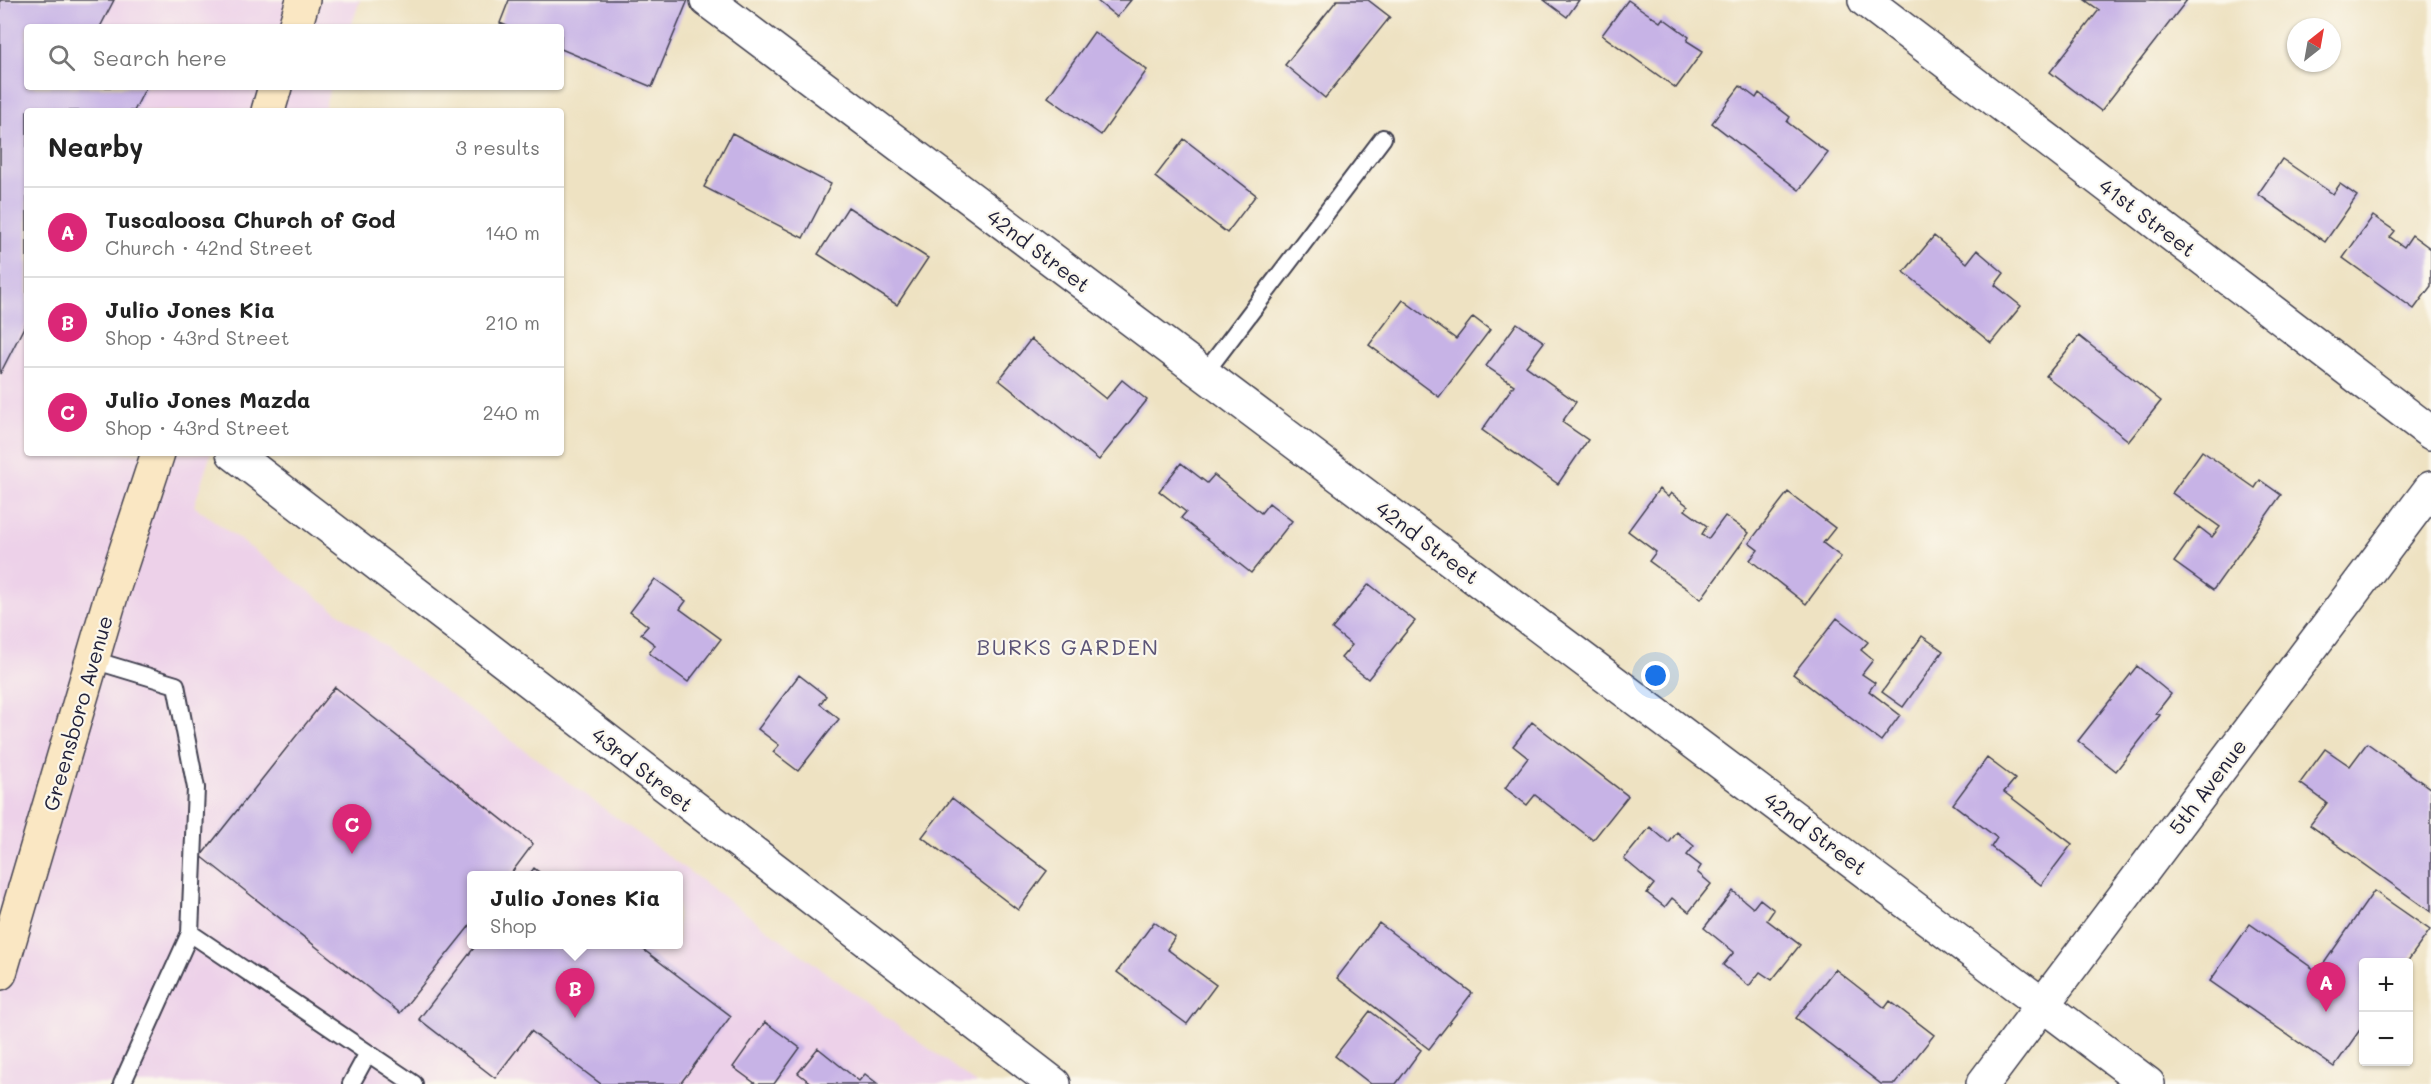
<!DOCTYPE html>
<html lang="en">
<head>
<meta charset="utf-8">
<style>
  body { margin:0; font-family:Mali,sans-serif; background:#f6f6f6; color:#222 }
  .controls { position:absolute; right:18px; bottom:18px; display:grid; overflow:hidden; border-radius:6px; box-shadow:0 2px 4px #0004 }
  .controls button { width:54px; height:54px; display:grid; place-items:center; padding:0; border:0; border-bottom:2px solid #e0e0e0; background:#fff; color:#222; font:30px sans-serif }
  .compass { position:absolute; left:2287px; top:18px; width:54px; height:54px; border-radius:50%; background:#fff; box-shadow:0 2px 4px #0004; rotate:31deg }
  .you { position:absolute; left:1656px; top:676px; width:21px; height:21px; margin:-15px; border:4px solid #fff; border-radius:50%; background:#1a73e8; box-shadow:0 0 0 9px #1a73e833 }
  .badge { display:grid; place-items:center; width:39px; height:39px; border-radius:50%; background:#db2777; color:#fff; font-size:20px; font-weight:700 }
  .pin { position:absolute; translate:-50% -50px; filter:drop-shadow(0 2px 3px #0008) }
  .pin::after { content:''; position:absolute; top:32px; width:21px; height:18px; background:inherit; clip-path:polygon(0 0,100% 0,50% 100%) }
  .popup { position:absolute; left:467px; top:871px; width:216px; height:78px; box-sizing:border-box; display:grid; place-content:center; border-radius:6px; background:#fff; filter:drop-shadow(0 2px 4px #0005); font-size:20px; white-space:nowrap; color:#767676 }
  .popup b { font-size:22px; color:#222 }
  .popup::after { content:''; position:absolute; left:50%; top:100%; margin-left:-12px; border:12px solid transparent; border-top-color:#fff }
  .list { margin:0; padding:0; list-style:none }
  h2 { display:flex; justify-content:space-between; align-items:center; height:78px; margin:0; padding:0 24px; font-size:26px }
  h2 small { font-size:20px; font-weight:400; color:#767676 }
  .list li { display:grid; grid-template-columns:39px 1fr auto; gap:18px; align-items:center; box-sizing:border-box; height:90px; padding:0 24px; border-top:2px solid #e0e0e0 }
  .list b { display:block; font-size:22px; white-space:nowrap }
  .list p { margin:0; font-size:20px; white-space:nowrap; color:#767676 }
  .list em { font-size:20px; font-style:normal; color:#767676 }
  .icon { flex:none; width:33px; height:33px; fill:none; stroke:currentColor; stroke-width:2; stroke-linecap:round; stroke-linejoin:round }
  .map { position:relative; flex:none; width:2431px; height:1084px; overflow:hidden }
  .search { position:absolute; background:#fff; box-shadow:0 2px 4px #0004; left:24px; top:24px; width:540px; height:66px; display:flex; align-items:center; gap:15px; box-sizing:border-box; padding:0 21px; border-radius:6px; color:#767676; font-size:22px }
  .panel { position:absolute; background:#fff; box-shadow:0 2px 4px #0004; left:24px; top:108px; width:540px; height:348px; border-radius:6px }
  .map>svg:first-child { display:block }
  .built { fill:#edd1e9; fill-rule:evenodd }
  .building { fill:#c7b3e6 }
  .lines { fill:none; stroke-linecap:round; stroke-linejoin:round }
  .service-casing { stroke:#413f4f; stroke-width:20 }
  .minor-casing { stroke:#413f4f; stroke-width:36 }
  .secondary-casing { stroke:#413f4f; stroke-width:36 }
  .service { stroke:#fff; stroke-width:16 }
  .minor { stroke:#fff; stroke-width:33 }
  .secondary { stroke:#fae7c3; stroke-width:33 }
  .labels { text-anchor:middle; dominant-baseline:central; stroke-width:4.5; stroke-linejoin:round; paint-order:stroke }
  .street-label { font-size:21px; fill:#22223b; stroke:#fbf7ec }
  .neighbourhood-label { font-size:22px; letter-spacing:1.5px; fill:#5c5577; stroke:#fbf7ec }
</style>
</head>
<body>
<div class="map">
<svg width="2431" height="1084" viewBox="0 0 2431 1084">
  <rect width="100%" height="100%" fill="#fbf7ec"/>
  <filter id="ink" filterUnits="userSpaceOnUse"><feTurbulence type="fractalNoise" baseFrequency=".0167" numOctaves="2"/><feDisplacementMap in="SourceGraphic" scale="12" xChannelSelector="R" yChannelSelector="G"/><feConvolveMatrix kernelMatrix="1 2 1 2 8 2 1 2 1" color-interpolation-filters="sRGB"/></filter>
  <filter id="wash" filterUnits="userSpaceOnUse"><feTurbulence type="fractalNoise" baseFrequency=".008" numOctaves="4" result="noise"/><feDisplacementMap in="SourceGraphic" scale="24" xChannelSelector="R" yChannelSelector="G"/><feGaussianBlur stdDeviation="1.35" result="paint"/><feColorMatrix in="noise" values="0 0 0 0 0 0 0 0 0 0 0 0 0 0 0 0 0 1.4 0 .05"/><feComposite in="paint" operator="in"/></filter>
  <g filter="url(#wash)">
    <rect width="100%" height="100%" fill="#eee2c2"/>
    <!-- built -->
    <path class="built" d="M0,0H360L351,27H27V87H331L323,111H27V453H211L194,506L977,1084H0ZM472,876H678V944H472Z"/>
    <g id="blocks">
      <!-- building -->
      <path class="building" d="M0,0H114L100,27H27V87H146L134,111H27V321L0,374Z
        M509,0H688L652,87L561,49V27H509L500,23Z
        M1096,0H1131L1117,17Z
        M1337,0H1368L1390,17L1325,98L1285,65Z
        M1544,0H1579L1567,17Z
        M1628,0L1660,22L1663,18L1689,37L1687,41L1703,51L1676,88L1602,35Z
        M2085,0H2187L2101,111L2050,72L2099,10Z
        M1094,32L1147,70L1101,135L1048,97Z
        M1740,86L1756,98L1759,93L1790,117L1787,122L1828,153L1799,190L1712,123Z
        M732,133L831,184L803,238L704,187Z
        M1184,139L1256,195L1227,233L1155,177Z
        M2282,159L2333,194L2340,184L2357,196L2325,242L2258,194Z
        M848,207L928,258L897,305L818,254Z
        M2373,216L2395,231L2390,237L2404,247L2412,235L2431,249V286L2414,309L2343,258Z
        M1934,236L1967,263L1977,250L2004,273L1995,285L2021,306L1991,343L1904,272Z
        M1403,300L1456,339L1473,317L1490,330L1439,397L1369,345Z
        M1517,323L1544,342L1526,366L1576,402L1562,422L1588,440L1558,484L1482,430L1514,385L1486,366Z
        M2079,336L2161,401L2129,441L2046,376Z
        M1031,339L1106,399L1122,380L1147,400L1099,460L999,380Z
        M2202,451L2255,488L2260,480L2281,495L2213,590L2174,562L2199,527L2212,537L2220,527L2172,493Z
        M1181,463L1207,483L1214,475L1261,513L1269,503L1292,521L1251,573L1181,518L1186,512L1159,491Z
        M1659,489L1668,497L1671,493L1688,506L1685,510L1707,526L1702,534L1708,539L1725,516L1749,533L1701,599L1649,561L1656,552L1628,531Z
        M1788,492L1835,528L1823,543L1841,557L1806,604L1750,560L1758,550L1749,543Z
        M655,579L686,601L680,609L721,639L688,682L649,653L655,645L641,634L648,626L630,612Z
        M1369,584L1415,621L1368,679L1341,658L1352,645L1332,629Z
        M1837,618L1868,642L1861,650L1873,660L1862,674L1875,683L1869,691L1900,715L1881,741L1793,674Z
        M1922,636L1943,651L1903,707L1882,692Z
        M2137,666L2171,694L2156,713L2160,715L2116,771L2078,741Z
        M799,675L826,696L820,704L839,719L798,771L773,752L779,745L758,729Z
        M335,687L533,844L509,876H472V923L400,1013L201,856Z
        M1532,722L1628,796L1593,840L1535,795L1527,805L1505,788L1528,758L1513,746Z
        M2367,743L2431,789V912L2310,825L2327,803L2300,783L2325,749L2350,766Z
        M1987,758L2015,779L2004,792L2072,844L2041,885L1991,847L1997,838L1953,804Z
        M952,798L1047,871L1018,910L922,837Z
        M1650,827L1669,843L1677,832L1694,846L1687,855L1701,866L1697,872L1711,884L1689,912L1672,898L1665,907L1647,893L1654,884L1624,859Z
        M534,868L544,876H528Z
        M1733,891L1753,908L1760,899L1774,910L1767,920L1800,945L1772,980L1760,972L1749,986L1723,965L1734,952L1704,928Z
        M2374,891L2430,930L2407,962H2364V1024L2334,1067L2210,981L2250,924L2318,972Z
        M1154,922L1175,937L1167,949L1216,985L1187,1024L1117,972Z
        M1379,923L1472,993L1429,1049L1337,978Z
        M477,944H636L731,1016L680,1084H601L531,1031L495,1078L419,1019Z
        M1835,969L1885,1008L1890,1001L1934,1035L1895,1084H1881L1796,1018Z
        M1370,1011L1421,1050L1396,1084H1371L1335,1056Z
        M765,1022L800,1048L774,1084H756L733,1067Z
        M818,1048L859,1081L865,1074L878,1084H812L798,1073Z"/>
    </g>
  </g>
  <g filter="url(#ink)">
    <use href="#blocks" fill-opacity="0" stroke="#413f4f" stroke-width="1.5"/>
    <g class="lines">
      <defs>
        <path id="service" d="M1204,374L1383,138
          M93,660L176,685L196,788L190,933L414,1084
          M122,1084L190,933
          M351,1084L368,1053"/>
        <path id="minor" d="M707,0L2148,1084
          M1865,0L2431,433
          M233,453L1054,1084
          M1983,1084L2431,488"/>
        <path id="secondary" d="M295,27L303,0
          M268,111L275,87
          M0,973L111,596L158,453"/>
      </defs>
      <!-- service casing -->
      <use href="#service" class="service-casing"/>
      <!-- minor casing -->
      <use href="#minor" class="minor-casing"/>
      <!-- secondary casing -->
      <use href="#secondary" class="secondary-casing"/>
      <!-- service -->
      <use href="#service" class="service"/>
      <!-- minor -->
      <use href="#minor" class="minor"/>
      <!-- secondary -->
      <use href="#secondary" class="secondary"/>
    </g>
  </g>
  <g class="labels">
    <!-- street labels -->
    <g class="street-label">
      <text transform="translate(2148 217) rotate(37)">41st Street</text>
      <text transform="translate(1039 250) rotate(37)">42nd Street</text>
      <text transform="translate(1428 542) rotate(37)">42nd Street</text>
      <text transform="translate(77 713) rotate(-74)">Greensboro Avenue</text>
      <text transform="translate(643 769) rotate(38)">43rd Street</text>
      <text transform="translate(2207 786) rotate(-53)">5th Avenue</text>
      <text transform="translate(1816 833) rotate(37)">42nd Street</text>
    </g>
    <!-- neighbourhood labels -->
    <g class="neighbourhood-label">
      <text x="1068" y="646">BURKS GARDEN</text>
    </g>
  </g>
</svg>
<div class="controls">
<button>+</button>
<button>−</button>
</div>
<svg class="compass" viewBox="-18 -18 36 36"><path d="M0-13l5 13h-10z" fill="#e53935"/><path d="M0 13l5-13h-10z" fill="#767676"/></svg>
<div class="you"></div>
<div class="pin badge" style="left:2326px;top:1012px">A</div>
<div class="pin badge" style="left:575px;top:1018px">B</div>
<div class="popup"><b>Julio Jones Kia</b>Shop</div>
<div class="pin badge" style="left:352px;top:854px">C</div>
<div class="search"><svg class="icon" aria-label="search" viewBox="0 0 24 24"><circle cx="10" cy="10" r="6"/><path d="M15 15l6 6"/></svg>Search here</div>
<section class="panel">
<h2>Nearby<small>3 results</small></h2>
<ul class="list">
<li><span class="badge">A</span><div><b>Tuscaloosa Church of God</b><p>Church · 42nd Street</p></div><em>140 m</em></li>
<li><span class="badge">B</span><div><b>Julio Jones Kia</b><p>Shop · 43rd Street</p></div><em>210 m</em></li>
<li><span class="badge">C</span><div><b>Julio Jones Mazda</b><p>Shop · 43rd Street</p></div><em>240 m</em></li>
</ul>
</section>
</div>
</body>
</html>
